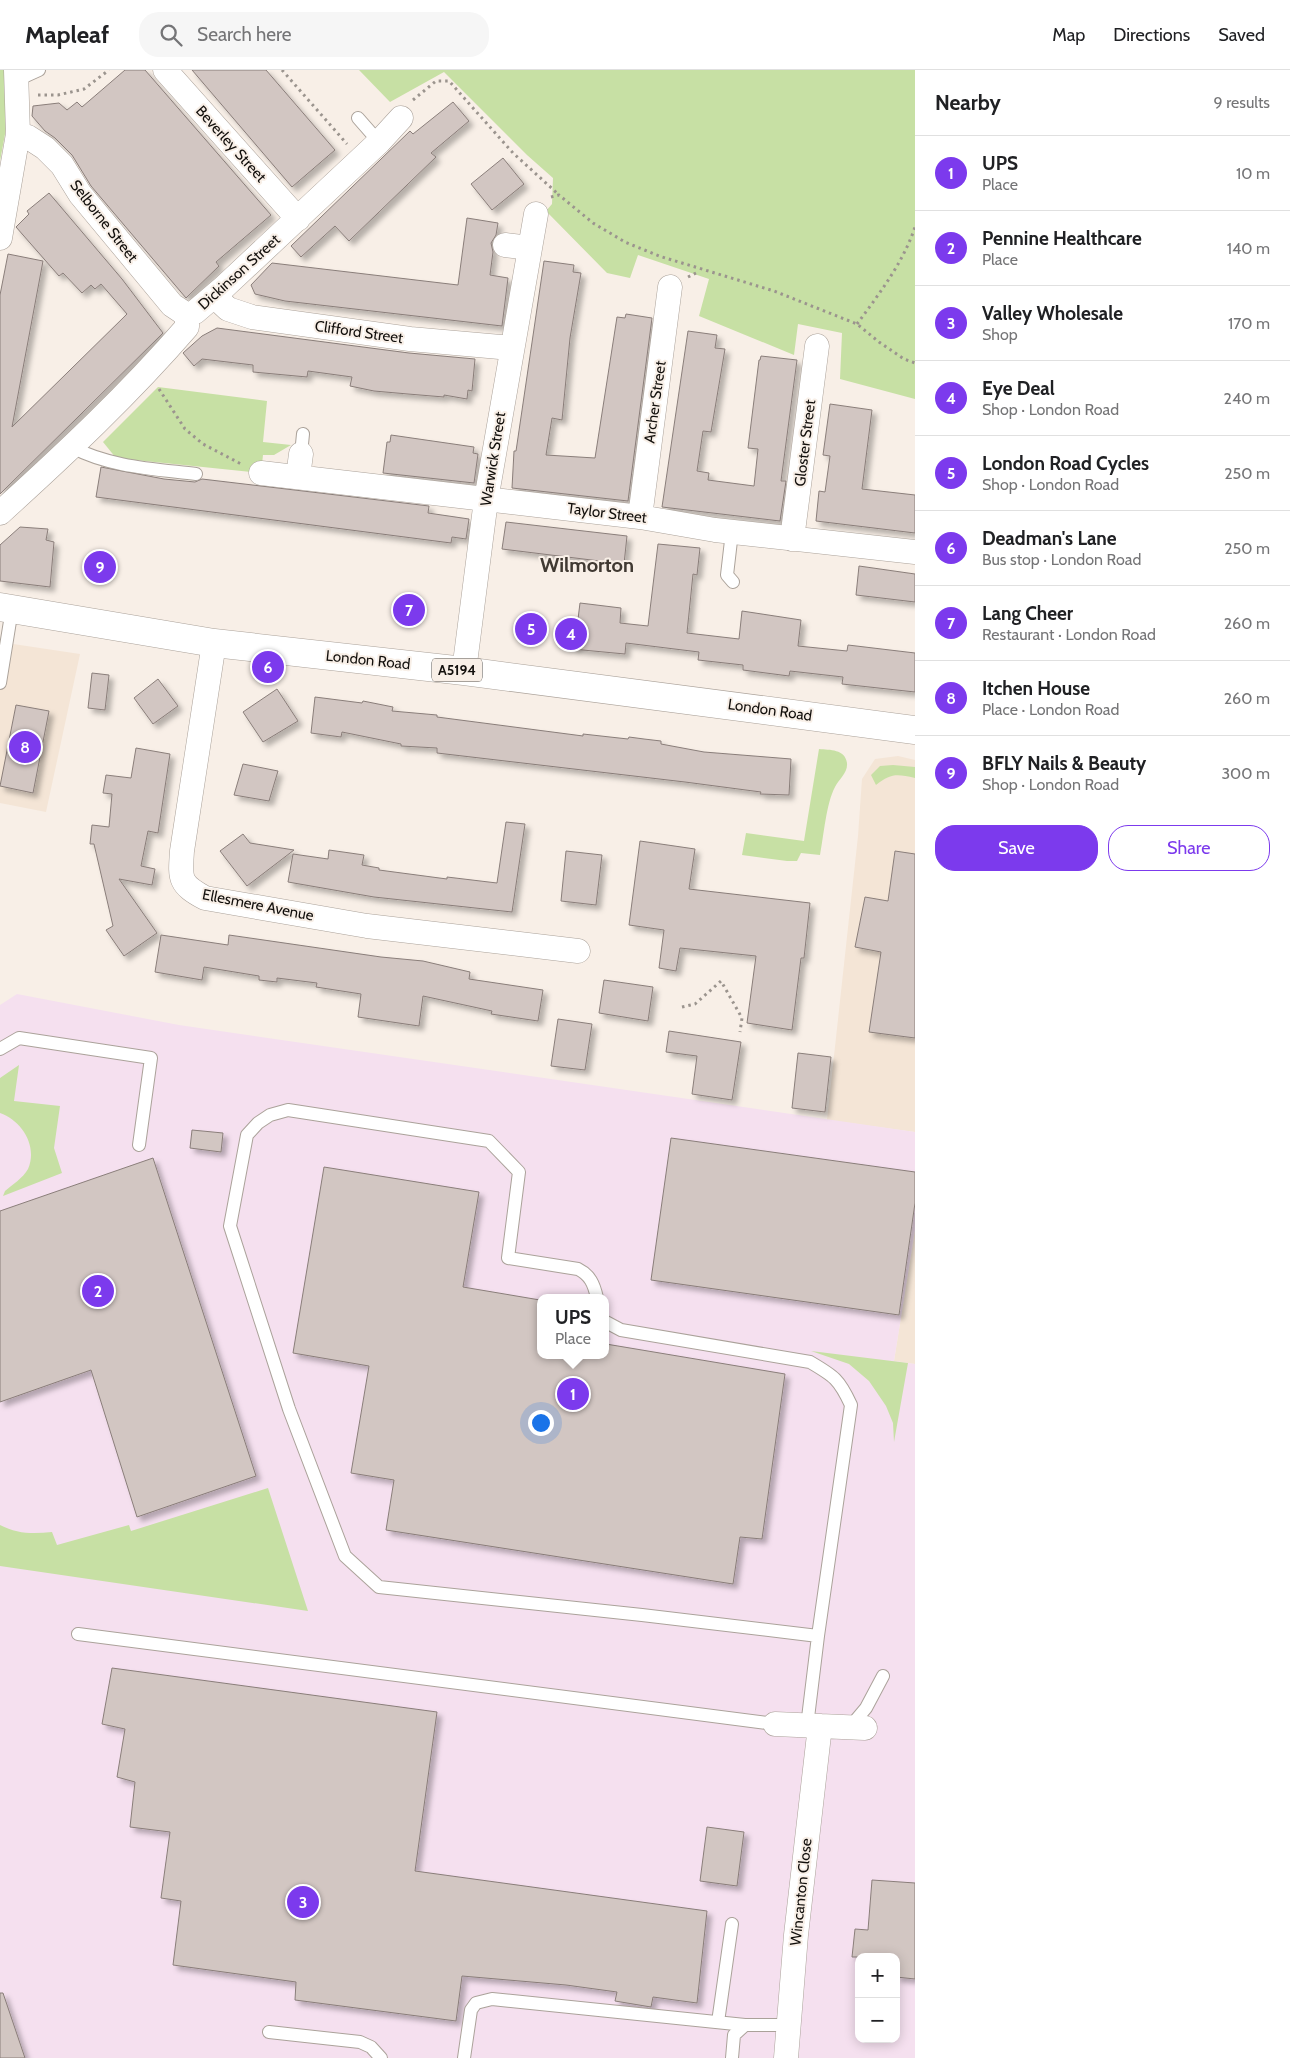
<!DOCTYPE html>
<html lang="en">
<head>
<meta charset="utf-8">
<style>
  body { margin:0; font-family:Cabin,sans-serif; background:#f6f6f6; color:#202124 }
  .controls { position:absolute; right:15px; bottom:15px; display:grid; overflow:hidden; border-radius:10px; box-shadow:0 2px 12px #0003 }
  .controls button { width:45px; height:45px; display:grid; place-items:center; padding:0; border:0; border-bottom:1px solid #e0e0e0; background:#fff; color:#202124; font:25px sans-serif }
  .you { position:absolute; left:540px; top:1352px; width:18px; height:18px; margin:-12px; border:4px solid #fff; border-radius:50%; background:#1a73e8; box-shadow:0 0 0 8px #1a73e833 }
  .badge { display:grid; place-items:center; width:32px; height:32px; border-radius:50%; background:#7c3aed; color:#fff; font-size:16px; font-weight:700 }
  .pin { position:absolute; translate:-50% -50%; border:2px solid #fff; box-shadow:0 1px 5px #0006 }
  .popup { position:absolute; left:537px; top:1224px; width:72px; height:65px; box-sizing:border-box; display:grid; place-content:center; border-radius:10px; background:#fff; filter:drop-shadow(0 1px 4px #0005); font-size:16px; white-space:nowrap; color:#757577 }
  .popup b { font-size:19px; color:#202124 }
  .popup::after { content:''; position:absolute; left:50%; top:100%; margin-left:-10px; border:10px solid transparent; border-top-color:#fff }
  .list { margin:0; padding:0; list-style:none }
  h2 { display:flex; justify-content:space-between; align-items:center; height:65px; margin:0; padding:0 20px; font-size:21px }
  h2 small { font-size:16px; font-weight:400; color:#757577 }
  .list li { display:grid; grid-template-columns:32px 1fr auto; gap:15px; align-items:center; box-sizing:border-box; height:75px; padding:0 20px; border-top:1px solid #e0e0e0 }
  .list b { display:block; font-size:19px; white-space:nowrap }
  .list p { margin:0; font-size:16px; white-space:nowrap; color:#757577 }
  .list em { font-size:16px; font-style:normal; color:#757577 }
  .actions { display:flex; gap:10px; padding:15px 20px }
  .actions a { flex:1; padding:11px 0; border:1px solid #7c3aed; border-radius:20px; text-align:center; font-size:18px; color:#7c3aed }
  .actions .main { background:#7c3aed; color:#fff }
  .icon { flex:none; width:28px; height:28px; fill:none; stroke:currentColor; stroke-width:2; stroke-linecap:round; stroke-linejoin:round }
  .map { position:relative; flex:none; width:915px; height:1988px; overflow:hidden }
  header { display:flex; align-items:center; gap:30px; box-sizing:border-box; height:70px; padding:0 25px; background:#fff; border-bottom:1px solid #e0e0e0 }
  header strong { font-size:24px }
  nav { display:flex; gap:28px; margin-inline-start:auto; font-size:18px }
  .search { width:350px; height:45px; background:#f6f6f6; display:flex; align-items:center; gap:12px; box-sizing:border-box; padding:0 18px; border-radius:20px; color:#757577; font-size:19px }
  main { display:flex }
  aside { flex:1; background:#fff }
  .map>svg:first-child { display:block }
  .built { fill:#f4e5d6 }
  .industrial { fill:#f5e0ef; fill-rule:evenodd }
  .green { fill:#c7e0a4 }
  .building { fill:#d2c6c2; stroke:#8a7e7a; filter:url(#shadow) }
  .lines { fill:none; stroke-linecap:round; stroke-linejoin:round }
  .lane-casing { stroke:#aba29a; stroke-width:14 }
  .street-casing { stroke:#aba29a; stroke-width:25 }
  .primary-casing { stroke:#aba29a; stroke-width:29 }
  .path { stroke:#9b948e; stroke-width:3; stroke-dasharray:2.5 4; stroke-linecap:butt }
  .lane { stroke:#fff; stroke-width:12 }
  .street { stroke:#fff; stroke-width:24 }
  .primary { stroke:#fff; stroke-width:28 }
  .labels { text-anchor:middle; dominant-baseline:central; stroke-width:4; stroke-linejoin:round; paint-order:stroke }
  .shield { fill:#f8efe7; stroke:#57524e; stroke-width:1 }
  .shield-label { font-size:14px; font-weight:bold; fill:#120f0c }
  .street-label { font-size:15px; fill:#120f0c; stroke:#f8efe7 }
  .district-label { font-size:20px; font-weight:bold; fill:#403932; stroke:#f8efe7 }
</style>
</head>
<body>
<header>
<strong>Mapleaf</strong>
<div class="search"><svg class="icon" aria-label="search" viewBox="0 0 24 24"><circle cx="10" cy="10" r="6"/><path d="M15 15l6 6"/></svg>Search here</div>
<nav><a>Map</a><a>Directions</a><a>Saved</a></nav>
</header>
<main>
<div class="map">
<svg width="915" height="1988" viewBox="0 0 915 1988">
  <defs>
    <filter id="shadow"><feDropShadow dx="4.5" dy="4.5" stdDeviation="2.5" flood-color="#0004"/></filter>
  </defs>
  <rect width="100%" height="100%" fill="#f8efe7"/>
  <!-- built -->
  <path class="built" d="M0,572L80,584L46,742L0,733Z
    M898,686L915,690V1062L827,1050L858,766L862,709L875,689Z
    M915,1160V1294L894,1291Z"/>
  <!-- industrial -->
  <path class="industrial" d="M17,924L179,955L915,1062V1160L894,1291L915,1294V1988H0V935ZM540,1228H606V1285H540ZM859,1887H896V1969H859Z"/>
  <!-- green -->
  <path class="green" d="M0,0H6L9,43L0,91Z
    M359,0H915V329L840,309L842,263L798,254L794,285L699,246L709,209L638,185L630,208L607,203L546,141L552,134L553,108L527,85L444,2L390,32Z
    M158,317L267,331L263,372L291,375L274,385H263L261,403L116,388L103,372Z
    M819,679C830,680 845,679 847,693C848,703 839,709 835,717C826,734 824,765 820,785L801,783L797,791H787L742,785L746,763L804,771Z
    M893,695L915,697V708C897,704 891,703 876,715L871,705L880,696Z
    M19,995L14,1031L60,1036L54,1078L62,1103L3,1126L5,1121C12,1115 23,1108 28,1099C38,1076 22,1051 0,1043V1008Z
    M811,1281L908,1293L894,1372L893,1353L886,1336L869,1311L849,1294Z
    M268,1418L308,1541L0,1496V1455C17,1464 33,1464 52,1462L57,1475L129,1455L131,1461Z"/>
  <!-- building -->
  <path class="building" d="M125,0H145L271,145L216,192L219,196L186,228L91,116L72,85L55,68L45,61L32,46L33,36L59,33L67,40L77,32L82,37Z
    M192,0H266L335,80L292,117Z
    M453,32L469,51L431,83L436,87L349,171L335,156L301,187L291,176L410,61L413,64Z
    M503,88L524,114L492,140L471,114Z
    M49,123L122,209L163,263L0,424V225L8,184L43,191L12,357L127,244L101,214L95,219L91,215L82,223L63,203L59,206L16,157L29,144L27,141Z
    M467,148L498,153L496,165L491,173L493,182L490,205L508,208L502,256L285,231L255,224L251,215L272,193L458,215Z
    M544,191L574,195L573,202L581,203L570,268L562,350L552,348L546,385L595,388L617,247L625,248L626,244L652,248L628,431L512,418L514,381H516Z
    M217,258L409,283L475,289L472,321L468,320L467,329L444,325V327L408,324L374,321L350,316L352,307L308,301L307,307L253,302V295L202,289L194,296L183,283L202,266Z
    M688,261L717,265L715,278L725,279L711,362L703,361L697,401L709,403L708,410L754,416L758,379L748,378L759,290H760L761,286L797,290L781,411H786L780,451L662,437Z
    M830,334L872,340L862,419L915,425V463L816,451L819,421L825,422L830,386L823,385Z
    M391,365L474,377L473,383L478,384L474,413L383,403L387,372H390Z
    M101,397L164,409L195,412L202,409L429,436L428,443L469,449L466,469L452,467L451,473L96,427Z
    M506,452L627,466L624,494L502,479Z
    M20,457L48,459L46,470L54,472L50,517L0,511V475Z
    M658,474L700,478L697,505L693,504L687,563L739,569L742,541L801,550L798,576L847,581L848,575L915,583V622L842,614L843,607L790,601L789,606L743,600V595L698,590L699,582L626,573L625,584L572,579L576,548L578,549L580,533L621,538L620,553L648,556Z
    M859,496L915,504V532L856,525Z
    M92,603L109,605L105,640L88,638Z
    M158,609L178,636L153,654L134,628Z
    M277,619L298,651L263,672L243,642Z
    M315,627L362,633L363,631L393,637L392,641L437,645V647L583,666V664L628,669L629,667L644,669L661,671V674L704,682L791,689L789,725L760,724L761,722L685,712L437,683V678L401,676V674L342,662L341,667L311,663Z
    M16,635L49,641L33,723L0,716Z
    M136,678L170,684L158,763L148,761L141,796L155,799L152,815L119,809L157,863L124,886L106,860L113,856L94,774H90L92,755L109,757L112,724L103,723L106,705L131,708Z
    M243,694L278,701L269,731L234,725Z
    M506,752L525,754L512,842L374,827L288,812L293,784L328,789L329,780L364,785L362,795L379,798V800L447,809V807L497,813Z
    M243,764L250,773L294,780L247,816L220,781Z
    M640,771L695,779L689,819L810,833L804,888H801L792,960L747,953L756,886L680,878L676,901L659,898L664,860L629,855Z
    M566,781L602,785L596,835L561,831Z
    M895,781L915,784V968L869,962L881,882L855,877L865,827L888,831Z
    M161,865L228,875L229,865L381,887L423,891L470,902L469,909L543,920L538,951L491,944L492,941L423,926L419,956L358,947L361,924L316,917L317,913L277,908V912L259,910V906L204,897L202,910L155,902Z
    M604,910L653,917L648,951L599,943Z
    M558,949L592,954L585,1000L551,996Z
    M669,961L741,972L732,1030L692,1024L697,986L666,982Z
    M798,983L831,987L825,1042L792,1038Z
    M192,1060L223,1063L221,1082L190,1078Z
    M671,1068L915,1102V1133L899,1245L651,1210Z
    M153,1088L256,1406L137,1447L91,1300L0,1332V1141Z
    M324,1097L479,1122L463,1217L540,1230V1285H606V1274L785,1304L762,1469L740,1467L733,1514L386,1460L394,1410L351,1403L369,1296L293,1283Z
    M112,1598L437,1642L415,1801L707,1841L697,1933L653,1927L651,1937L615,1931L617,1922L566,1915L462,1906L456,1951L295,1930L296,1912L173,1895L181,1831L161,1828L170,1762L130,1757L135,1712L117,1707L125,1659L102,1654Z
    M707,1757L744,1762L737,1816L700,1811Z
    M872,1810L915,1813V1909L896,1907V1887H852L855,1859L868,1860Z
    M0,1923H3L25,1988H0Z"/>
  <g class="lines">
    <defs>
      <path id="lane" d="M17,10L39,0
        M358,48L379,72
        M72,377C109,397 155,399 196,404
        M301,384L303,364
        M732,462L727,505L733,512
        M0,613L12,539
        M0,979L19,968L151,988L139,1075
        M597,1228C594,1214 590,1205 578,1199L508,1188L519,1102L489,1071L288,1040L270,1045L258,1053L247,1065L230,1156L289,1339L345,1486L379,1517L642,1545L818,1566
        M606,1252L621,1260L810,1292C834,1306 839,1309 851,1335L818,1566L807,1656
        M78,1564L775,1654
        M850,1657L866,1638L883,1606
        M718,1952L732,1854
        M269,1962L360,1972L371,1977L381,1988
        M464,1988L471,1940L476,1933L492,1929L745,1955H789
        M732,1988L734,1965L745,1955"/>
      <path id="street" d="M165,0L298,149
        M18,64L28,67L45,78L62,95L80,124L172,235L187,245
        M0,168L18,64L16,0
        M505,175L530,178
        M214,226L228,239L252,247L410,269L511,278
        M187,245L195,242L222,219L379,72L401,48
        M261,403L640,447L715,460L915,482
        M298,407L301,384
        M0,443C65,384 129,324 187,257V245
        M640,447L670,217
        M792,469L817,276
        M214,573L182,781C180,809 179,814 205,828L367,856L578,881
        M464,601L486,430L536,144
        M775,1654L865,1658
        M786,1988L796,1865L820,1656"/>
      <path id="primary" d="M0,537L214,573L464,601L915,660"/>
    </defs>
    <!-- lane casing -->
    <use href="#lane" class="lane-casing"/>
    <!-- street casing -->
    <use href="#street" class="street-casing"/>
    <!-- primary casing -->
    <use href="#primary" class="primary-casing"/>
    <!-- path -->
    <path class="path" d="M282,0L347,74
      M38,25H58L84,19L109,0
      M413,30L436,11H449L513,83L558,124
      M551,127L559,125L593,153L625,172L659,186L774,221L857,254L879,272L904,289L915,293
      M688,207L696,203
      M857,254C879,224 903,193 915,157
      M159,319L185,359L203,374L243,395
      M682,937L695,934L721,911L742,948L740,962"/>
    <!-- lane -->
    <use href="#lane" class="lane"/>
    <!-- street -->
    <use href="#street" class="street"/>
    <!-- primary -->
    <use href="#primary" class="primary"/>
  </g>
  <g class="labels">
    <!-- shield labels -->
    <rect class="shield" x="432" y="588.5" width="50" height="23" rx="4"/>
    <g class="shield-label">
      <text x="457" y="600">A5194</text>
    </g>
    <!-- street labels -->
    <g class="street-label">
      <text transform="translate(231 74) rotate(48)">Beverley Street</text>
      <text transform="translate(104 151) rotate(52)">Selborne Street</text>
      <text transform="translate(239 202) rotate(-42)">Dickinson Street</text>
      <text transform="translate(359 262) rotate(8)">Clifford Street</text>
      <text transform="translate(655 332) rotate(-82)">Archer Street</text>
      <text transform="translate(805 373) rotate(-83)">Gloster Street</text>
      <text transform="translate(493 389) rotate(-81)">Warwick Street</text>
      <text transform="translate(607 443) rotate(7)">Taylor Street</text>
      <text transform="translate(368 590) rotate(6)">London Road</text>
      <text transform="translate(770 640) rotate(8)">London Road</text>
      <text transform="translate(258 835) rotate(11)">Ellesmere Avenue</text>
      <text transform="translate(801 1822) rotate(-84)">Wincanton Close</text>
    </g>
    <!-- district labels -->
    <g class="district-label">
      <text x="587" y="495">Wilmorton</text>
    </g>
  </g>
</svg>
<div class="controls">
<button>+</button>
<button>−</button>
</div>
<div class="you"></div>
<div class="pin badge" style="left:573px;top:1324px">1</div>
<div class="popup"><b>UPS</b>Place</div>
<div class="pin badge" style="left:98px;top:1221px">2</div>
<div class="pin badge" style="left:303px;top:1832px">3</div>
<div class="pin badge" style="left:571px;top:564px">4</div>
<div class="pin badge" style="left:531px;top:559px">5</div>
<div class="pin badge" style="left:268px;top:597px">6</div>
<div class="pin badge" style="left:409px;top:540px">7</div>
<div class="pin badge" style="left:25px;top:677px">8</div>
<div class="pin badge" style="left:100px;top:497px">9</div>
</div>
<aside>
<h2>Nearby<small>9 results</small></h2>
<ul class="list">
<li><span class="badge">1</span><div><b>UPS</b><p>Place</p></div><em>10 m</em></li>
<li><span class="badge">2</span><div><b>Pennine Healthcare</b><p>Place</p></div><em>140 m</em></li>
<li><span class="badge">3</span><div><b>Valley Wholesale</b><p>Shop</p></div><em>170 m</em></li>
<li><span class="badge">4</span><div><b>Eye Deal</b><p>Shop · London Road</p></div><em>240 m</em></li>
<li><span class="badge">5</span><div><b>London Road Cycles</b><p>Shop · London Road</p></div><em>250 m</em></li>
<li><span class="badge">6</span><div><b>Deadman's Lane</b><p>Bus stop · London Road</p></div><em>250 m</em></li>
<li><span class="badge">7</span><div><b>Lang Cheer</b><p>Restaurant · London Road</p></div><em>260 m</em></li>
<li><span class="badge">8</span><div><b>Itchen House</b><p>Place · London Road</p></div><em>260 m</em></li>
<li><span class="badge">9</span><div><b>BFLY Nails &amp; Beauty</b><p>Shop · London Road</p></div><em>300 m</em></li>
</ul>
<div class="actions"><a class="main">Save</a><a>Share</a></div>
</aside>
</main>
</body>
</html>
